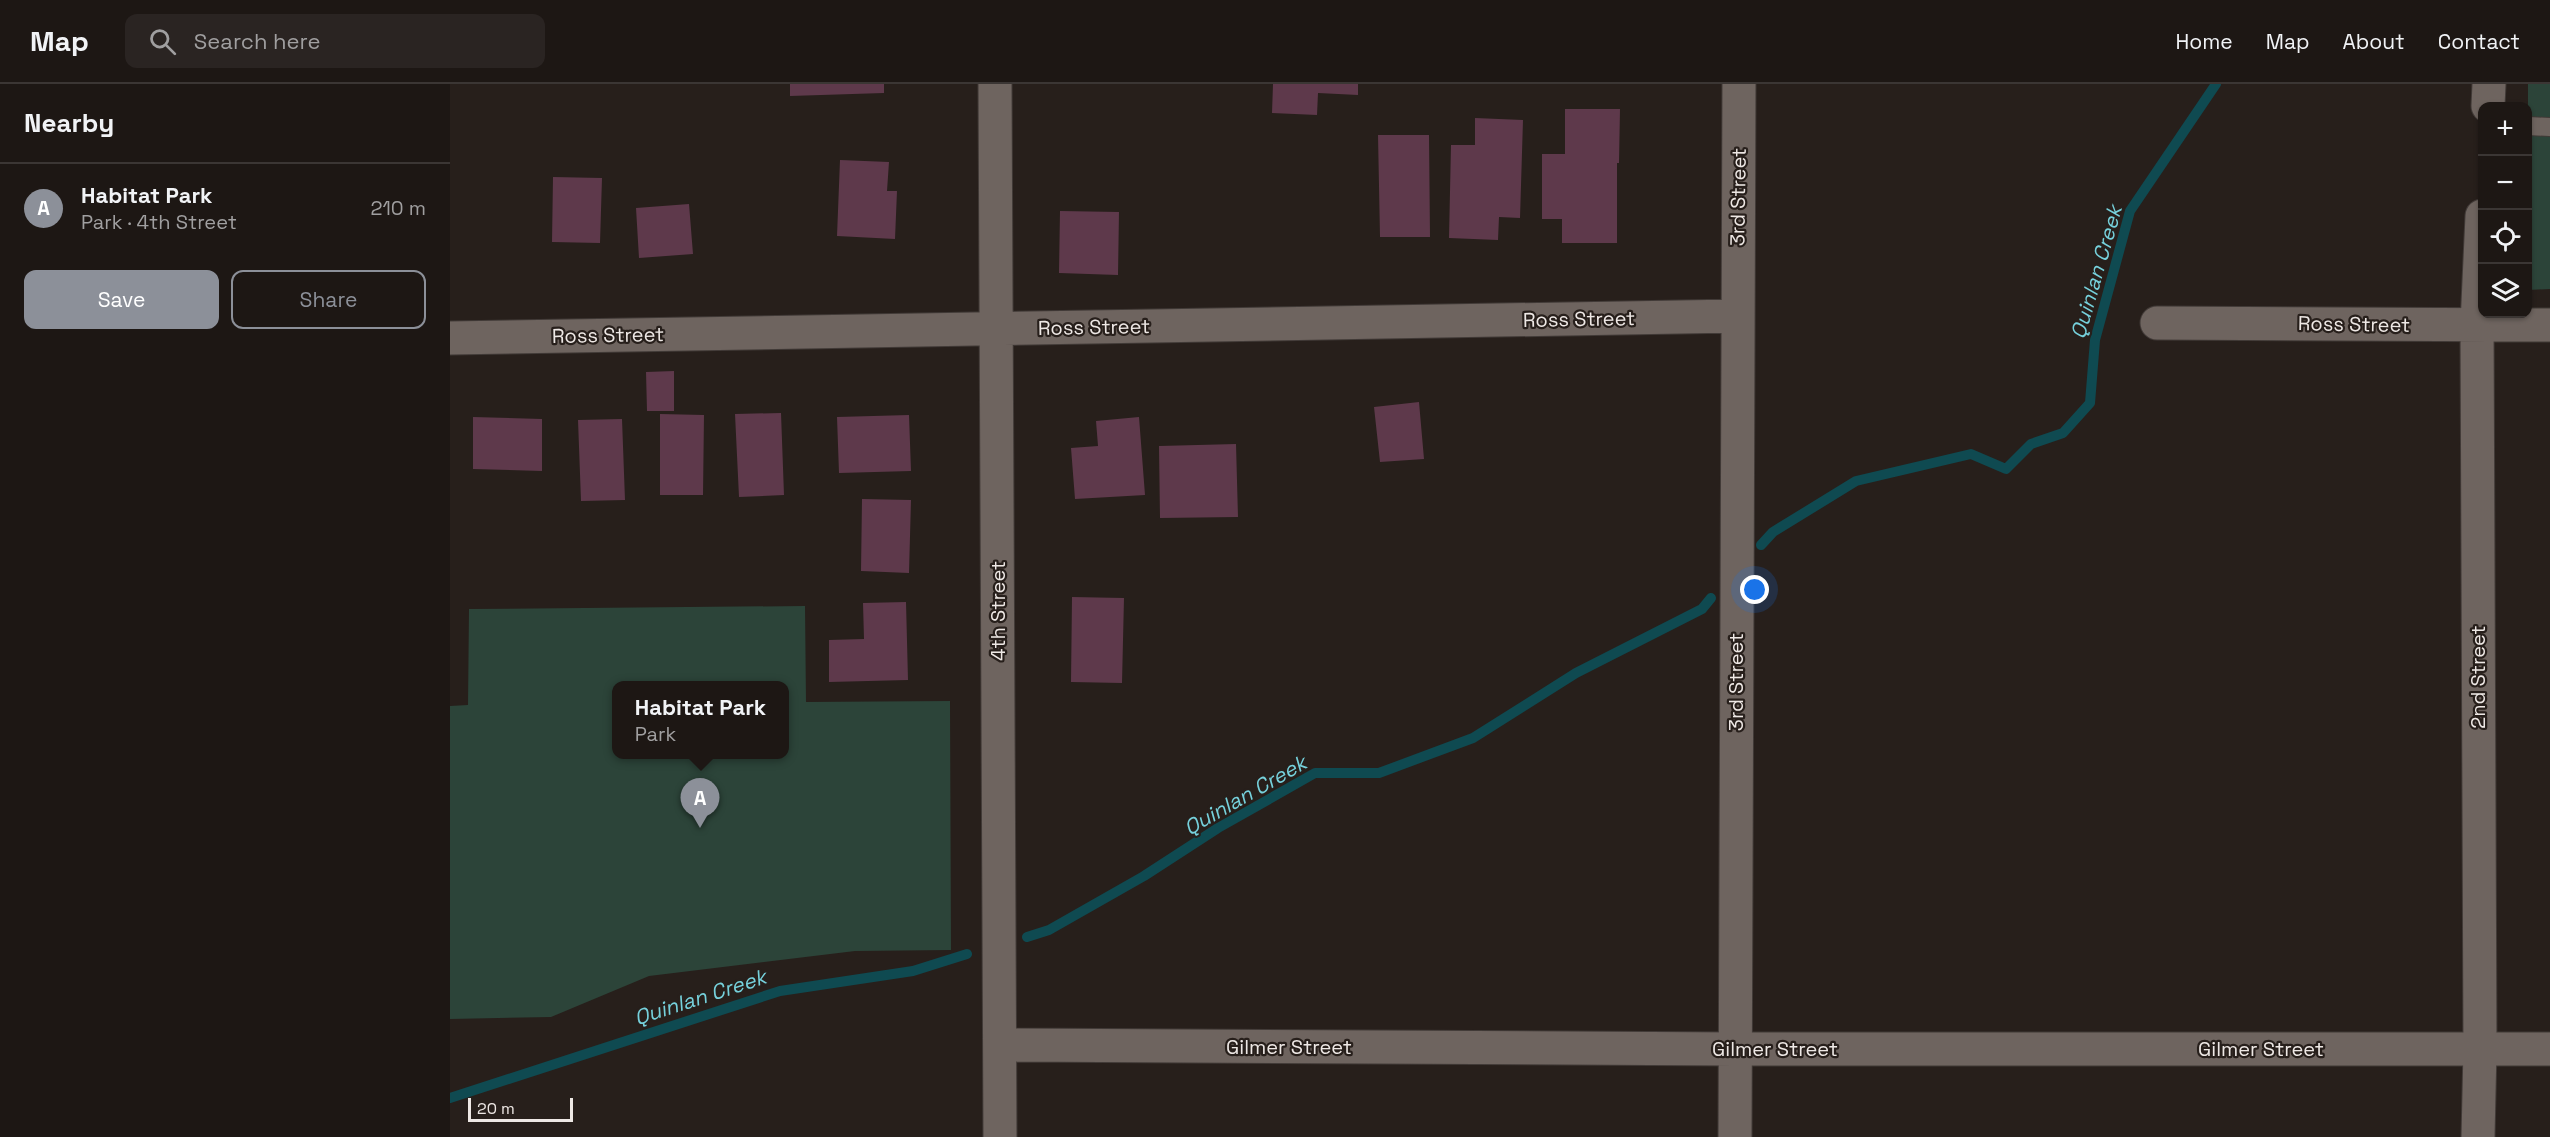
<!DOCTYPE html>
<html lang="en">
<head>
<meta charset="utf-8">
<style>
  body { margin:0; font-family:"Space Grotesk",sans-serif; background:#2a2422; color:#f1f3f6 }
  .controls { position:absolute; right:18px; top:18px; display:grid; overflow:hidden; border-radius:12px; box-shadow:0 2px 4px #0004 }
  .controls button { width:54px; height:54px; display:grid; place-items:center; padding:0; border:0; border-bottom:2px solid #3b3634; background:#1d1714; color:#f1f3f6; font:30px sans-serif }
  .scale { position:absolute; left:18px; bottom:15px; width:105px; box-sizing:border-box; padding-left:6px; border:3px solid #eee8e5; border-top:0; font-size:16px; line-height:21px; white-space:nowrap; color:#eee8e5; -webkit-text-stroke:4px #271f1b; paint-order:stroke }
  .you { position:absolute; left:1305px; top:506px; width:21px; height:21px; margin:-15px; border:4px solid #fff; border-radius:50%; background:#1a73e8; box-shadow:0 0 0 9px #1a73e833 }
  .badge { display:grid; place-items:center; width:39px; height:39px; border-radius:50%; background:#8c9099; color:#fff; font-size:20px; font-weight:700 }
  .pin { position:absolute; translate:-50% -50px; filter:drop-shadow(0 2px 3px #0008) }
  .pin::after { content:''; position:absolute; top:32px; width:21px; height:18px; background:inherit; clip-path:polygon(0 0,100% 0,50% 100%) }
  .popup { position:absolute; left:162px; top:597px; width:177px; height:78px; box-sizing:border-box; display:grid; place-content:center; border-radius:12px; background:#1d1714; filter:drop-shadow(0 2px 4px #0005); font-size:20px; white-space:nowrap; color:#a09fa0 }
  .popup b { font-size:22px; color:#f1f3f6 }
  .popup::after { content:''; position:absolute; left:50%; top:100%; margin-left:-12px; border:12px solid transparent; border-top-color:#1d1714 }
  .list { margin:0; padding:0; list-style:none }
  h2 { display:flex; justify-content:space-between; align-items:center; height:78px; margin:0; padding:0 24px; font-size:26px }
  h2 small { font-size:20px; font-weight:400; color:#a09fa0 }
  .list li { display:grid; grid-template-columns:39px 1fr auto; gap:18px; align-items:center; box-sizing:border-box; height:90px; padding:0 24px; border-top:2px solid #3b3634 }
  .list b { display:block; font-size:22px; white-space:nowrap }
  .list p { margin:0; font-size:20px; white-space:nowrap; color:#a09fa0 }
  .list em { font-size:20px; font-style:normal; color:#a09fa0 }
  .actions { display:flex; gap:12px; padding:18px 24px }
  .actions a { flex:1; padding:14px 0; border:2px solid #8c9099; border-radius:12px; text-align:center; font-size:21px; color:#8c9099 }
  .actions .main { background:#8c9099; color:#fff }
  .icon { flex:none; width:33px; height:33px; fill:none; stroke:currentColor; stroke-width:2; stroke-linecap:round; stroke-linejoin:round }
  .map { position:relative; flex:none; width:2100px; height:1053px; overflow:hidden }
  header { display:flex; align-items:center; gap:36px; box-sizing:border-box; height:84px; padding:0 30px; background:#1d1714; border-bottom:2px solid #3b3634 }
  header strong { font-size:28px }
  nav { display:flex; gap:33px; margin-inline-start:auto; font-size:21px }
  .search { width:420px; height:54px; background:#2a2422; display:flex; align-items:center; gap:15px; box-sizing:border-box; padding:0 21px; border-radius:12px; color:#a09fa0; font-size:22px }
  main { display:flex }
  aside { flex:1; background:#1d1714 }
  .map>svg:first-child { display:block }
  .green { fill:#2c4439; fill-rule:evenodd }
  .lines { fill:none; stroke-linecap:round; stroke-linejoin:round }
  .stream { stroke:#0f4a51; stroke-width:10 }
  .building { fill:#5e394b }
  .lane-casing { stroke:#413a37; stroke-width:20 }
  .street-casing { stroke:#413a37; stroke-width:35 }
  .lane { stroke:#6e645f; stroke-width:18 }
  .street { stroke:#6e645f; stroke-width:33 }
  .labels { text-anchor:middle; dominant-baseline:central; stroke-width:4.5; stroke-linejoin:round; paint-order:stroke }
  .street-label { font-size:20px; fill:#eee8e5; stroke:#271f1b }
  .water-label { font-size:21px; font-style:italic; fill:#76d1dc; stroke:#271f1b }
</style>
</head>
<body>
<header>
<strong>Map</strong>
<div class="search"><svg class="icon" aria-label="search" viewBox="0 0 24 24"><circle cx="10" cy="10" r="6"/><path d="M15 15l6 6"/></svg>Search here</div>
<nav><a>Home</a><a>Map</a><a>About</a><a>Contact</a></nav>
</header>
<main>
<aside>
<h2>Nearby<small></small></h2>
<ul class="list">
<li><span class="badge">A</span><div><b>Habitat Park</b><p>Park · 4th Street</p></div><em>210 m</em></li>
</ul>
<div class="actions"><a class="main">Save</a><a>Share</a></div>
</aside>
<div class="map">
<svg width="2100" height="1053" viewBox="0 0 2100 1053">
  <rect width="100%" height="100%" fill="#271f1b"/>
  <!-- green -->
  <path class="green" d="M2078,0H2100V205L2078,206Z
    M355,522L356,618L500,617L501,866L405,867L199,892L101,933L0,935V622L18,621L19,525ZM166,602H334V670H166Z"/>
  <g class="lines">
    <!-- stream -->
    <path class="stream" d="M1311,461L1323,448L1406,397L1521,370L1556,385L1581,360L1613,349L1640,319L1645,256L1680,127L1766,0
      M577,853L599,846L694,792L768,744L865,689H929L1023,654L1126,589L1252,525L1261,514
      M0,1014L330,907L463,887L517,870"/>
  </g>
  <!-- building -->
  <path class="building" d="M340,0H434V9L340,12Z
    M823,0H908V11L868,9L867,31L822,29Z
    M1115,25H1170L1169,79H1167V159H1112V135H1092V70H1115Z
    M1025,34L1073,36L1070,134L1049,133L1048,156L999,154L1001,61H1025Z
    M928,51H979L980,153H930Z
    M390,76L439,78L437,107H447L445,155L387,152Z
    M103,93L152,94L150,159L102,158Z
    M239,120L243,170L189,174L186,124Z
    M610,127L669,128L668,191L609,189Z
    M224,287V327H197L196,288Z
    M969,318L974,375L930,378L924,323Z
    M331,329L334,411L289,413L285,330Z
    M210,330L254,331L253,411H210Z
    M459,331L461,387L389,389L387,333Z
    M23,333L92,335V387L23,385Z
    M689,333L695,411L625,415L621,364L648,362L646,337Z
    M172,335L175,416L131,417L128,336Z
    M786,360L788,433L710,434L709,362Z
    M412,415L461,416L459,489L411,487Z
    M622,513L674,514L672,599L621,598Z
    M456,518L458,596L379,598V556L414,555L413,519Z"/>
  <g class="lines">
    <defs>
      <path id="lane" d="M2078,42L2100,43"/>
      <path id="street" d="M545,0L550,1053
        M2038,22L2039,0
        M1707,239L2100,241
        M0,254L1287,232
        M550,961L1285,965H2100
        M1285,1053L1289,0
        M2028,1053L2030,965L2027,241L2032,132"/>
    </defs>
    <!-- lane casing -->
    <use href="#lane" class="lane-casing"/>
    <!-- street casing -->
    <use href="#street" class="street-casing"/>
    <!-- lane -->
    <use href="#lane" class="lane"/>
    <!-- street -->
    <use href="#street" class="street"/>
  </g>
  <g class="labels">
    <!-- street labels -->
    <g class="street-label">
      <text transform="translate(1288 113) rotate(-89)">3rd Street</text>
      <text transform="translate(1129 235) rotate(-1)">Ross Street</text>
      <text transform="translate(1904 240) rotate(1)">Ross Street</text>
      <text transform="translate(644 243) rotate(-1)">Ross Street</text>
      <text transform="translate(158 251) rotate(-1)">Ross Street</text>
      <text transform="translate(548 527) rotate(-90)">4th Street</text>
      <text transform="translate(2028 593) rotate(-90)">2nd Street</text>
      <text transform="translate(1286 598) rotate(-90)">3rd Street</text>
      <text x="839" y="963">Gilmer Street</text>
      <text x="1325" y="965">Gilmer Street</text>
      <text x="1811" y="965">Gilmer Street</text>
    </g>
    <!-- water labels -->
    <g class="water-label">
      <text transform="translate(1646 188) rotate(-74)">Quinlan Creek</text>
      <text transform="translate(795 711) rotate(-30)">Quinlan Creek</text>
      <text transform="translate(250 913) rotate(-18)">Quinlan Creek</text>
    </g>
  </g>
</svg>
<div class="controls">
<button>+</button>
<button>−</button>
<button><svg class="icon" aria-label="locate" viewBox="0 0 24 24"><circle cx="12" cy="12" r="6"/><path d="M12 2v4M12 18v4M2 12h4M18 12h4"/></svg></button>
<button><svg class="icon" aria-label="layers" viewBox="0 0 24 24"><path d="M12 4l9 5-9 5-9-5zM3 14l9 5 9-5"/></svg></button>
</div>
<div class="scale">20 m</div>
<div class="you"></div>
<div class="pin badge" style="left:250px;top:744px">A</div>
<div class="popup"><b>Habitat Park</b>Park</div>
</div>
</main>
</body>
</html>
